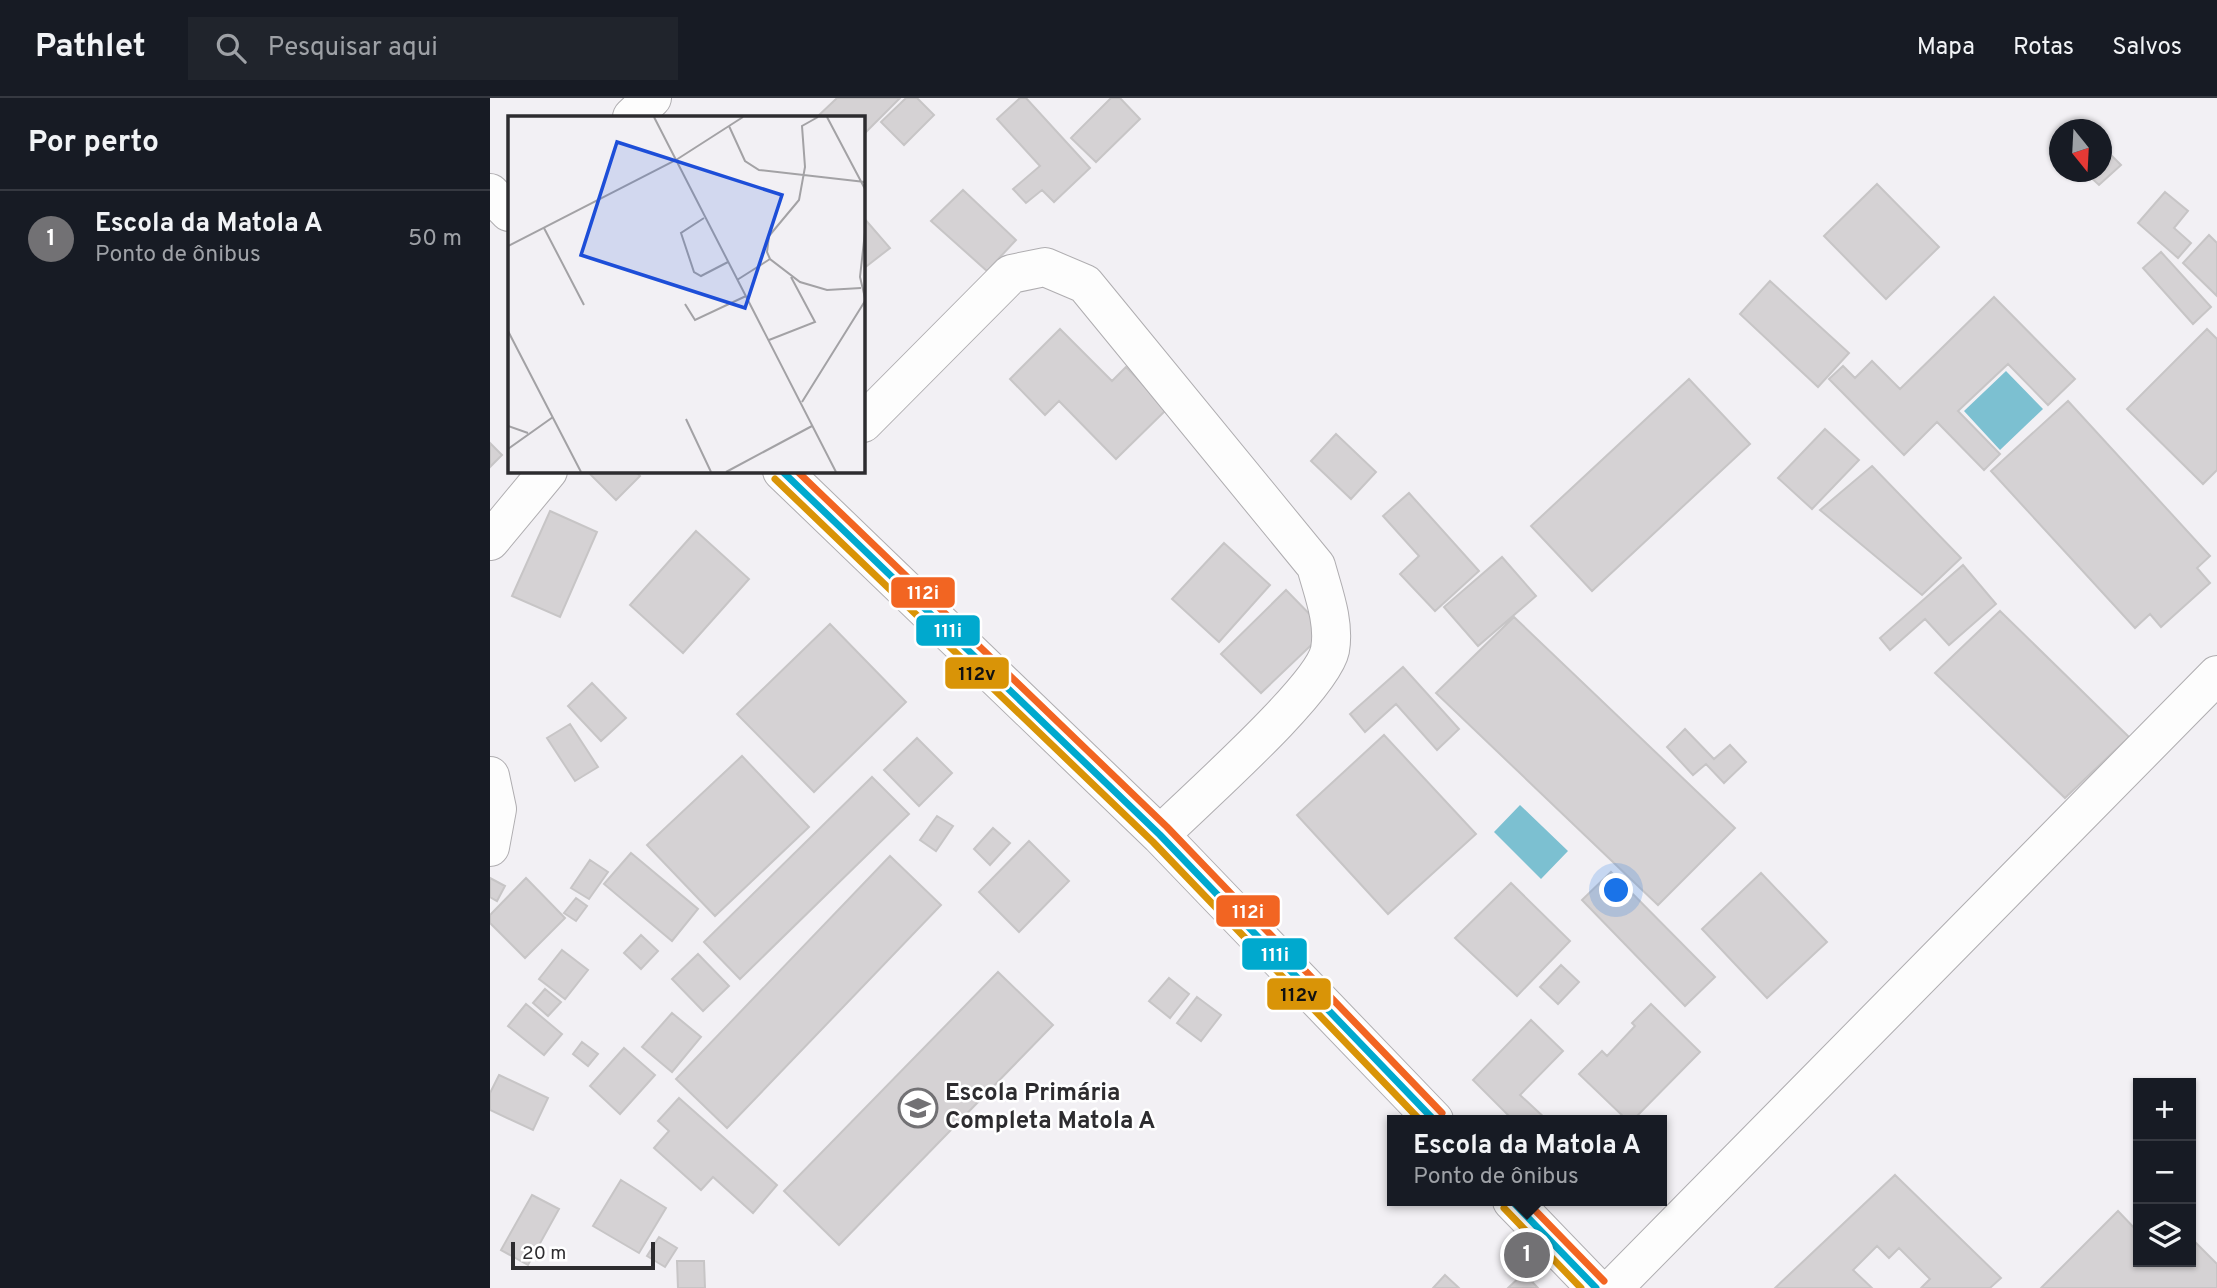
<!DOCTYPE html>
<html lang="pt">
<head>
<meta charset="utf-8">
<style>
  body { margin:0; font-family:Overpass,sans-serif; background:#20242c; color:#f1f3f6 }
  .controls { position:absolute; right:21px; bottom:21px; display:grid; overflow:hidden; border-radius:0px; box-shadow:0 2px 5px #0004 }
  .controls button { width:63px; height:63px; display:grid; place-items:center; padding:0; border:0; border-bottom:2px solid #363941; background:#171b24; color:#f1f3f6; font:35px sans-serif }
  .compass { position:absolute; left:1559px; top:21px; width:63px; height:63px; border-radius:50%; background:#171b24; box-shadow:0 2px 5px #0004; rotate:162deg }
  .scale { position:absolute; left:21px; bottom:18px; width:144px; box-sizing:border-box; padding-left:7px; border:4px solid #2d2c2f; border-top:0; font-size:19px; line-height:24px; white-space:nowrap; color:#2d2c2f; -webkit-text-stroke:5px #fff; paint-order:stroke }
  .you { position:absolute; left:1127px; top:793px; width:24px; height:24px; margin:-18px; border:5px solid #fff; border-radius:50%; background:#1a73e8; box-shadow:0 0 0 10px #1a73e833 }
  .badge { display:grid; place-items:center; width:46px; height:46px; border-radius:50%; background:#727174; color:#fff; font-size:23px; font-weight:700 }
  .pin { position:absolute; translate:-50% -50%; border:4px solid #fff; box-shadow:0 2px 7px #0006 }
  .popup { position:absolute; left:897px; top:1017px; width:280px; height:91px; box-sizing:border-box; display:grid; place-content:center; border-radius:0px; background:#171b24; filter:drop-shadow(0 2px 5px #0005); font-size:23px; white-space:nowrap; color:#9ea1a6 }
  .popup b { font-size:26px; color:#f1f3f6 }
  .popup::after { content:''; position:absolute; left:50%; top:100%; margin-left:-14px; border:14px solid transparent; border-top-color:#171b24 }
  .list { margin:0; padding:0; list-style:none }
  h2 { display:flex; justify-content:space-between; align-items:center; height:91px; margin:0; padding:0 28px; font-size:30px }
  h2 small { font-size:23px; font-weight:400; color:#9ea1a6 }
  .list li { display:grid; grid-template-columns:46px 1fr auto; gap:21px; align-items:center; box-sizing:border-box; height:98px; padding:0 28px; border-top:2px solid #363941 }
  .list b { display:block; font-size:26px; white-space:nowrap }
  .list p { margin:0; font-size:23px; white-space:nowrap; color:#9ea1a6 }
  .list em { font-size:23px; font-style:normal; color:#9ea1a6 }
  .icon { flex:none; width:38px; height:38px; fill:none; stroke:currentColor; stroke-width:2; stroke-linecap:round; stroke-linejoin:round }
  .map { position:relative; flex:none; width:1727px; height:1190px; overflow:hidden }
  header { display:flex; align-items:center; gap:42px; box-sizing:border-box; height:98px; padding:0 35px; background:#171b24; border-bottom:2px solid #363941 }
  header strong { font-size:33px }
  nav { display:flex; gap:38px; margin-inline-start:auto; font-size:24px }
  .search { width:490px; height:63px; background:#20242c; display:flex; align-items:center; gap:18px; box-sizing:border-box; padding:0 24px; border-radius:0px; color:#9ea1a6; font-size:26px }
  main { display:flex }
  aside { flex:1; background:#171b24 }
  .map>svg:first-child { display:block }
  .water { fill:#7cc0d1 }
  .building { fill:#d5d2d4; stroke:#c7c5c6; stroke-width:2 }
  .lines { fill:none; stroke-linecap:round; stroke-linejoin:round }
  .minor-casing { stroke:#afadb0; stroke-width:40 }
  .minor { stroke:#fdfdfd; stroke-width:38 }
  .bus-1-casing { stroke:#fff; stroke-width:12 }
  .bus-2-casing { stroke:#fff; stroke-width:12 }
  .bus-3-casing { stroke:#fff; stroke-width:12 }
  .bus-1 { stroke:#00a9ce; stroke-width:7 }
  .bus-2 { stroke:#d99407; stroke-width:7 }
  .bus-3 { stroke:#f26522; stroke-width:7 }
  .labels { text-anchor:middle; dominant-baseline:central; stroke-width:5; stroke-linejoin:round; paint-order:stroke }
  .poi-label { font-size:24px; font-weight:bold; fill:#2d2c2f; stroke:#fff; text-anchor:start }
  .inset-road { fill:none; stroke:#a3a2a5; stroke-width:2 }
  .view { fill:#1d4ed8; fill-opacity:0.15; stroke:#1d4ed8; stroke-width:3.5 }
  .inset-edge { fill:none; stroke:#2d2c2f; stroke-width:3.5 }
  .line-badge { stroke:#fff; stroke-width:2.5 }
  .badge-label { font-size:19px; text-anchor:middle; font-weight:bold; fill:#fff }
  .pale-badge-label { font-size:19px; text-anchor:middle; font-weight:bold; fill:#111 }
</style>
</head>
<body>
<header>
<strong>Pathlet</strong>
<div class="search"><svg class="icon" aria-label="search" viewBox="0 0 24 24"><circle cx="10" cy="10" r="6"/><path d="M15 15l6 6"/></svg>Pesquisar aqui</div>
<nav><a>Mapa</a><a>Rotas</a><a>Salvos</a></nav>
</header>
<main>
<aside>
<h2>Por perto<small></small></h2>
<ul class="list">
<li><span class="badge">1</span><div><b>Escola da Matola A</b><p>Ponto de ônibus</p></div><em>50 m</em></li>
</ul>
</aside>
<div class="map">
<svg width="1727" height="1190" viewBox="0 0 1727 1190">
  <rect width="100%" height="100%" fill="#f2f0f4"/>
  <!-- water -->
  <path class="water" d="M1516,273L1553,311L1510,352L1474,313Z
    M1030,707L1078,753L1051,781L1004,734Z"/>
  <!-- building -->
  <path class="building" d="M347,0H410L373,37V19H327Z
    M416,0H427L444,17L414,47L391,24Z
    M530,0H536L600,70L564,104L552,92L536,105L523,91L550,68L507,21Z
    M621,0H630L650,21L606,64L581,40Z
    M1612,48L1631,67L1609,87L1595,74H1612Z
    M1387,86L1449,149L1396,201L1334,138Z
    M473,92L526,142L497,173L441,123Z
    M1675,94L1698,113L1684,130L1701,145L1688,160L1648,125Z
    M373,119L400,150L373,171Z
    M1719,137L1727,145V198L1693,165Z
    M1671,154L1721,209L1703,226L1653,170Z
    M1280,183L1359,255L1328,289L1250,216Z
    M1504,199L1585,281L1558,307L1518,266L1468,313L1510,356L1494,372L1447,324L1414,357L1339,281L1353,268L1365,280L1382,263L1410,291Z
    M570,231L622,283L636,269L677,311L626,361L569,303L555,317L520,281Z
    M1717,231L1727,241V372L1713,386L1637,311Z
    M1199,281L1260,346L1102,493L1041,428Z
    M1578,303L1720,458L1707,470L1720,485L1671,529L1660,516L1645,530L1501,373Z
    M1335,331L1369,362L1322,411L1288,380Z
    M846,336L886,374L861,401L821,363Z
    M0,345L12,357L0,369Z
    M1382,368L1471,460L1432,497L1330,412Z
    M97,373H145L150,378L126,402Z
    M919,395L989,473L945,513L910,476L929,458L893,418Z
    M60,413L107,434L70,519L22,498Z
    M206,433L259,481L193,555L140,507Z
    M734,445L780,487L729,544L682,501Z
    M1012,459L1046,498L988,548L954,509Z
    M1473,467L1506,506L1459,547L1435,521L1400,552L1390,540Z
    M796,492L836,533L771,595L731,556Z
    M1510,513L1639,639L1575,700L1445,575Z
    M1024,519L1245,730L1168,807L946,595Z
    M340,526L416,604L324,694L247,616Z
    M913,569L969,631L947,652L906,606L875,634L860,616Z
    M102,585L136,620L111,643L78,608Z
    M80,626L108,669L85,683L57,640Z
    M1195,631L1224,661L1240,647L1256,664L1234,685L1216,666L1203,677L1177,649Z
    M894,637L986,736L898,816L807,717Z
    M427,640L462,675L429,708L394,672Z
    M252,658L319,729L225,818L157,747Z
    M382,679L419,716L250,881L214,844Z
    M447,718L463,728L446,753L430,742Z
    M503,730L520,745L500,767L484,751Z
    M539,743L579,783L529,834L489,794Z
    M141,755L208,811L182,843L114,786Z
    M400,758L451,807L237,1030L186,981Z
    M100,762L118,774L99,801L81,790Z
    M1121,774L1225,879L1195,908L1092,802Z
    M1271,775L1337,844L1277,900L1212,831Z
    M0,780L15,788L7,803L0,799Z
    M36,780L75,820L35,860L0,825V817Z
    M1021,785L1080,843L1027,898L965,840Z
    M86,800L97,808L86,823L74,815Z
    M151,837L168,853L151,871L134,855Z
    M72,852L98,872L75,901L49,881Z
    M208,856L239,888L213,913L182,881Z
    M1071,867L1089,884L1068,906L1050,889Z
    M508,874L563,927L349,1147L294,1093Z
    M679,880L699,896L680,920L659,903Z
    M55,891L71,904L58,918L43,905Z
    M707,899L731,917L711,943L687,925Z
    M36,906L72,936L54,957L18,928Z
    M1161,906L1210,954L1143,1022H1137L1089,976L1112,953L1117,958L1145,928L1142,925Z
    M182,915L211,939L182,974L152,949Z
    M1041,922L1073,953L1030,997L1057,1022H1023L983,982Z
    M92,944L108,956L98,968L83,956Z
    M134,950L165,977L130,1016L100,988Z
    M9,977L58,1000L43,1032L0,1012V995Z
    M189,1000L287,1087L263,1115L223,1079L211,1092L164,1050L179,1033L168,1023Z
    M1405,1077L1511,1180L1500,1190H1431L1440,1181L1409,1150L1399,1160L1387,1148L1363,1172L1382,1190H1285Z
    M131,1082L176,1110L149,1155L103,1128Z
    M42,1097L69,1111L38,1167L11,1152Z
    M1628,1113L1648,1134V1164H1701V1140L1727,1166V1190H1551Z
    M169,1139L187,1150L175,1169L157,1158Z
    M187,1163H214L215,1190H188Z
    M1034,1175L1048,1190H1018Z
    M955,1177L969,1190H943Z"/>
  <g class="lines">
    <defs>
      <path id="minor" d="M142,19L162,0
        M0,95L19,114
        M373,325L521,176L555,169L595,186L826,468C833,494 845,524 840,552C832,591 704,703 670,737
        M292,373L670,737L944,1022
        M0,443L58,373
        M0,678L7,711L0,749
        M1022,1103L1106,1190
        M1123,1190L1727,577"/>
    </defs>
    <!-- minor casing -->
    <use href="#minor" class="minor-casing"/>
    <!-- minor -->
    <use href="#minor" class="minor"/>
    <defs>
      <path id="bus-1" d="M292,373L670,737L944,1022
        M1022,1103L1106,1190"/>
      <path id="bus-2" d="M285,381L663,744L930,1022
        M1014,1110L1091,1190"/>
      <path id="bus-3" d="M307,373L677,729L952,1015
        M1036,1103L1114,1183"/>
    </defs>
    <!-- bus-1 casing -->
    <use href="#bus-1" class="bus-1-casing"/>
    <!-- bus-2 casing -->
    <use href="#bus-2" class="bus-2-casing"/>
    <!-- bus-3 casing -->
    <use href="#bus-3" class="bus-3-casing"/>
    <!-- bus-1 -->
    <use href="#bus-1" class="bus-1"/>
    <!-- bus-2 -->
    <use href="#bus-2" class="bus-2"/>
    <!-- bus-3 -->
    <use href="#bus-3" class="bus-3"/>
  </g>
  <!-- icons -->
  <defs>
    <symbol id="school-ring" viewBox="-11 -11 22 22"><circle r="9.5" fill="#fff" stroke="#727174" stroke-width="1.5"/><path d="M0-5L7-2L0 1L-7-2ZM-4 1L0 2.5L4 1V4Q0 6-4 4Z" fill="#727174"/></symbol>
  </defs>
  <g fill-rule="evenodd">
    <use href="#school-ring" x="406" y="988" width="44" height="44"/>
  </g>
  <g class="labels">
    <!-- poi labels -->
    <g class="poi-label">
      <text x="455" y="996">Escola Primária<tspan x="455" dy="28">Completa Matola A</tspan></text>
    </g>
  </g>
  <!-- overview -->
  <g transform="translate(18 18)">
    <rect width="357" height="357" fill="#f2f0f4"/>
    <path class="inset-road" d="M146,1L328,356M310,1L294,10L297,51L291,84L261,120L259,136L262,143L292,166L319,174L353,172M319,1L357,73M221,10L237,45L251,54L357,66M196,102L173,117L186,156L193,160L220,146M36,112L76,189M357,116L352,161L357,182M0,130L168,44L235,1M229,164L262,143M177,188L187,204L238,180M0,215L73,356M261,224L307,206L283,161M294,286L357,185M178,303L203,356M0,310L20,317M0,333L45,301M218,356L304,310"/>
    <path class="view" d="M109,26L274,79L237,192L73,139Z"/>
    <rect width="357" height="357" class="inset-edge"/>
  </g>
  <g class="line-badge">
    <rect x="400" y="478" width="66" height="33" rx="7" fill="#f26522"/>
    <rect x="425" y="516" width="66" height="33" rx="7" fill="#00a9ce"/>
    <rect x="454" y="558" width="66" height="34" rx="7" fill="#d99407"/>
    <rect x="725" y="796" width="66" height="34" rx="7" fill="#f26522"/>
    <rect x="751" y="839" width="67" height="34" rx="7" fill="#00a9ce"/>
    <rect x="776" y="879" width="66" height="34" rx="7" fill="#d99407"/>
  </g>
  <g class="badge-label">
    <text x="433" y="501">112i</text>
    <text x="458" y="539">111i</text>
    <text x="758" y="820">112i</text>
    <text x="785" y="863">111i</text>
  </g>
  <g class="pale-badge-label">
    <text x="487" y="582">112v</text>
    <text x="809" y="903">112v</text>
  </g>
</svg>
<div class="controls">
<button>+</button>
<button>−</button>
<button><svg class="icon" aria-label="layers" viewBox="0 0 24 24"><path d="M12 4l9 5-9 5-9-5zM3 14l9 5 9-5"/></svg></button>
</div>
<svg class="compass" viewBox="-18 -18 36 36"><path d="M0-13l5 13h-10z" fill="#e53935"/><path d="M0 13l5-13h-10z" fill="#9ea1a6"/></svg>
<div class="scale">20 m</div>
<div class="you"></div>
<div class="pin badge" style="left:1037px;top:1157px">1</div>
<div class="popup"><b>Escola da Matola A</b>Ponto de ônibus</div>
</div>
</main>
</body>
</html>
